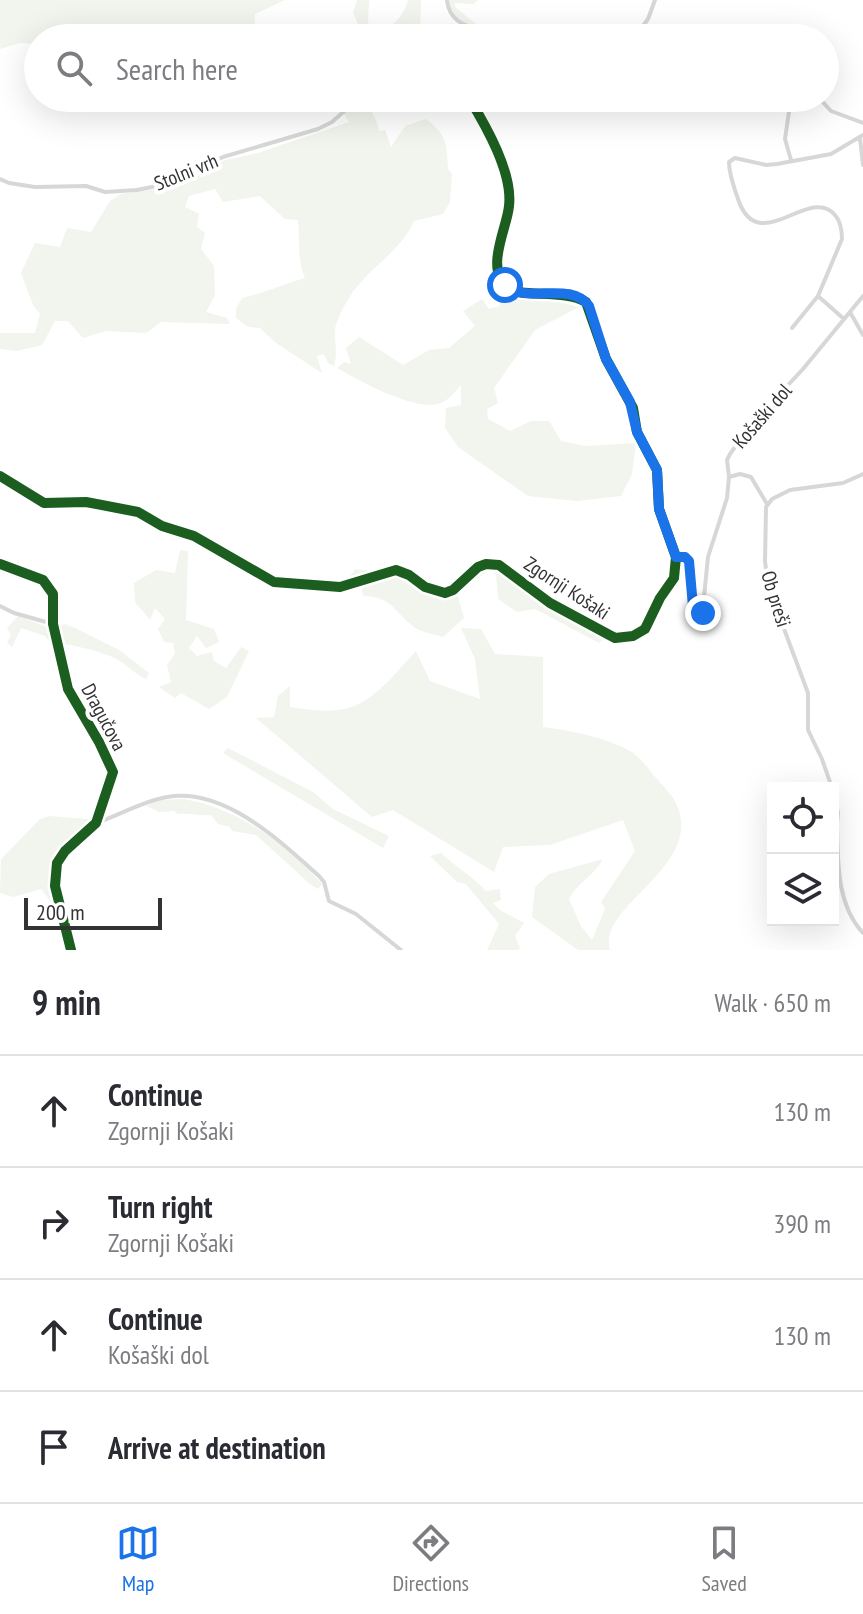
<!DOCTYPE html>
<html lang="en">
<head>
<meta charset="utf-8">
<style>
  body { margin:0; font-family:"PT Sans Narrow",sans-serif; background:#f7f7f7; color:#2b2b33 }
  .controls { position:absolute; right:24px; bottom:24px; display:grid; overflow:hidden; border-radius:0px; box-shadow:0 8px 32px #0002 }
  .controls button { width:72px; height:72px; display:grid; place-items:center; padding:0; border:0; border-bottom:2px solid #e1e1e2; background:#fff; color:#2b2b33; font:40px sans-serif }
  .scale { position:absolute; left:24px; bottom:20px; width:138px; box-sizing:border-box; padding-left:8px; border:4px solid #333; border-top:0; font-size:22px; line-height:28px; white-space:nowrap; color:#333; -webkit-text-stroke:6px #fff; paint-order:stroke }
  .stop { position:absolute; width:24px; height:24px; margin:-18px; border:6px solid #1a73e8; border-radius:50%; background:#fff }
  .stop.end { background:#1a73e8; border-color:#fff; box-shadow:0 2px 8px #0008 }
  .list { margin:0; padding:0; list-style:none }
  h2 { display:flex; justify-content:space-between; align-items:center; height:104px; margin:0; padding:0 32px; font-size:34px }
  h2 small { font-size:26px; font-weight:400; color:#7c7c81 }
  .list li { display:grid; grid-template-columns:52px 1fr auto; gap:24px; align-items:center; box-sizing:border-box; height:112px; padding:0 32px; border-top:2px solid #e1e1e2 }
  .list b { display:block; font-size:30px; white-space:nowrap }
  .list p { margin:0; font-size:26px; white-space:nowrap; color:#7c7c81 }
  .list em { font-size:26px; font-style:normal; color:#7c7c81 }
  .icon { flex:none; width:44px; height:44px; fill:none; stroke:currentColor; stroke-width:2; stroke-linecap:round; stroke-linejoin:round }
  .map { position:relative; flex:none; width:863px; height:950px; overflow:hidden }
  .search { position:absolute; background:#fff; box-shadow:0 8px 32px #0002; left:24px; right:24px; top:24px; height:88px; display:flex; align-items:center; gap:20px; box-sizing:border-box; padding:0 28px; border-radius:44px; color:#7c7c81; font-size:30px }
  .sheet { height:552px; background:#fff }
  nav { display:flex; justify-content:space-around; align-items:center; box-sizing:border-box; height:112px; border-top:2px solid #e1e1e2; background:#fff; font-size:22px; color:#7c7c81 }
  nav a { display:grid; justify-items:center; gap:4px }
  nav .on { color:#1a73e8 }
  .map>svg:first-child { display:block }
  .green { fill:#f1f5ed }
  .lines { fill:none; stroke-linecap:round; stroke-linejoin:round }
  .minor { stroke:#d7d7d7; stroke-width:4 }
  .cycleway-casing { stroke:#fff; stroke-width:15 }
  .cycleway { stroke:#1b5e20; stroke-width:10 }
  .route { stroke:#1a73e8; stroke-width:10 }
  .labels { text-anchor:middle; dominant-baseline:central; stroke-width:8; stroke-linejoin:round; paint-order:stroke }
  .street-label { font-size:20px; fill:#333; stroke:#fff }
</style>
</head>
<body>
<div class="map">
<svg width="863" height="950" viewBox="0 0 863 950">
  <rect width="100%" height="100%" fill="#fff"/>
  <!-- green -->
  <path class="green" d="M0,0H285L255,14L254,38H38V44L20,43L0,49Z
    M357,0H369C369,12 366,23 371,33C391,29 402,20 408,0H421L420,34L406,38H356L358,24L353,13Z
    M449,0H478L473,4L455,3V7L477,25L475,27C461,23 451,15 449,0Z
    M363,98L368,100C370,112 378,120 379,131L385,130L391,147L405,126L426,119C447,135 447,144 448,169L452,174L450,202L443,214L414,221C401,252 366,269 349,298C344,306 337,319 335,328C334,341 338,353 334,366L328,363L324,354L317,356L322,373L276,343L260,328L248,327L236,318V309L242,298C265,293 283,284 305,278C297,261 300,240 298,220L285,219L260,196L223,202L215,189L189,196L185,207L199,214L197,227L205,233L201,249L214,266L215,295L206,312L227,318L230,324L161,322L146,333L106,331L83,338L68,321H55L42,345L17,351L0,349V333H35L40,314L33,305L21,273L35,243L60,247L67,228L91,232L110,201L121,194L156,189L181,174L204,171L225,160L258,153L349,122L344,114Z
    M508,294L534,296L579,307L535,330L494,388L498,403L487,409L488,419L510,431L531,421H549L561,441L585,446L636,443L632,474L621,496L577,501L528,496L458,447L445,428L446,408L461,405V385C456,390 450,399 443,402C420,415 358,380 337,368L344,362L351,364L346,348L359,337L403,365L429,350L449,348L475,326L463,311L482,299L489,309L500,306L499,301Z
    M180,550L188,551L186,620L214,629L219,642L206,648L197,636L189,648L197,656L212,652L214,661L226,668L241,647L249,651L227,697L209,709L181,693L175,698L159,687L171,682L167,665L175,654L173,643L164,642L158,629L165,619L155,608L150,620L135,602L134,583L156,570L175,573Z
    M493,565L500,567L541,600L605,638L599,643L535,609L517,612L498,599L496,574L489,570L477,579L472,576L482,568Z
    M355,569C371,571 390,572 405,577C427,585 429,600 457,593L464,618L443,637C435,634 424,633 417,629C396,616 394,596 363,596L361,580L349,578Z
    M18,616L50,628L65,624L75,628L119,650L149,673L146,679C135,674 129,667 120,661C107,652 65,643 50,642L45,636L21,628L12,647L7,643L11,635L7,628Z
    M461,628L481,629L495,654L543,657V727C573,731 605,737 632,752C641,758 650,771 657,779C663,786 672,795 676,803C706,867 596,905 610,950H578L532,917L535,887L549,874L603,859C594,876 578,882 569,899L581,926L592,940L605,909L601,902L635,851L623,820L550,845L503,847L494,872L393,810L372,817L256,718L274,717L278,696L290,686V707C307,710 330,713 348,708C374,702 398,670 416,651L430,681L480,699L475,659Z
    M228,748L313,792L333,809L389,836L383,848L223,753Z
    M184,799C236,808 288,844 322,884L318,889L310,884L256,835L232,831L230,827L218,824L211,815C199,816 190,813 178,814L174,811L159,812L147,806L158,800Z
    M49,816L87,819L92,822C59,863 42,842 58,907L52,910L51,902L41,889L13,897L0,893L1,859L40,819Z
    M441,853C456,867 472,876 486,891L500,889L501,900L493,903L500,910L524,923L515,936L520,948L518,950H487L499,924L466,884L457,882L430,856Z"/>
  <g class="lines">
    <!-- minor -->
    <path class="minor" d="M447,0C450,28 476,26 496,38
      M535,38H547
      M634,38L648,19L655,0
      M819,98L831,111L863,123
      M860,138L863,165
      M791,160L785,139L791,98
      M0,179L9,183L35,187L86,186L105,192L137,190L157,186L184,169L202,167L223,157L318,129L332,122L359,98
      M850,312L863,335
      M844,319L818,296L842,239C842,230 841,222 835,215C810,184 758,259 738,199C734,187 729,175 729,162L735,158L766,165L777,164L831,154L863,135
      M792,328L818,296
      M0,476L44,503L86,502L138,512L162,526L194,536L274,582L340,587L396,570L409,575L425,587L445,593L453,590L478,567L486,564L499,565L550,603L615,638L633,636L645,629L660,598L674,578L676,557L659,509L657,470L637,432L633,408L606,359L586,302C565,289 519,298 508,288C484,269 507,229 509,206C513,173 486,126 469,98
      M729,477L740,474L751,477L767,504
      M676,557H685L689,561L692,611L694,618L699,621L702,617L708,557L727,498L729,477L727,460L730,454L749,427L803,369L863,296
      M0,564L43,580L53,594V624L68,689L99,742L113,772L96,823L65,851L57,863L55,886L71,950
      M0,606L14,613L53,624
      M832,788L822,759L808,730V693L768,586L765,561L766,507L772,499L790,490L843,483L863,474
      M833,791L838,813L837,823C838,861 836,904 863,933
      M96,823C120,815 143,801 167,797C224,787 280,841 319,876L324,882L329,901L356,914L401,950"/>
    <defs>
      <path id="cycleway" d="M0,476L44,503L86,502L138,512L162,526L194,536L274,582L340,587L396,570L409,575L425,587L445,593L453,590L478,567L486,564L499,565L550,603L615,638L633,636L645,629L660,598L674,578L676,557L659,509L657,470L637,432L633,408L606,359L586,302C565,289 519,298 508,288C484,269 507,229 509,206C513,173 486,126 469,98
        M0,564L43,580L53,594V624L68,689L99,742L113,772L96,823L65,851L57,863L55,886L71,950"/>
    </defs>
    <!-- cycleway casing -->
    <use href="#cycleway" class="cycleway-casing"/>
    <!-- cycleway -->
    <use href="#cycleway" class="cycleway"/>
  </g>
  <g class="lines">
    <!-- route -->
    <path class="route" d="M505,285C526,305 570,280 589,306L606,359L630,402L637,432L657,470L659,509L676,557H685L689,561L694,618L699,621L703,613"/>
  </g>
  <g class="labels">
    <!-- street labels -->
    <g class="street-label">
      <text transform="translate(186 172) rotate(-22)">Stolni vrh</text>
      <text transform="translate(762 416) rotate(-49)">Košaški dol</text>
      <text transform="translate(567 588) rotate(33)">Zgornji Košaki</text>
      <text transform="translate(776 599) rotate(73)">Ob preši</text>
      <text transform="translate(104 717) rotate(62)">Dragučova</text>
    </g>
  </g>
</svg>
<div class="controls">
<button><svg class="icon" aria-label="locate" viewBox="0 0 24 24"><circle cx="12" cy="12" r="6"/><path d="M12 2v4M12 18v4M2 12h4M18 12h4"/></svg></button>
<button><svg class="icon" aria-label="layers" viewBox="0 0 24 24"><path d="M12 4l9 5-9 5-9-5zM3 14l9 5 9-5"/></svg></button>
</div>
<div class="scale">200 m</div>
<div class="stop" style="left:505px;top:285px"></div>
<div class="stop end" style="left:703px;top:613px"></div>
<div class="search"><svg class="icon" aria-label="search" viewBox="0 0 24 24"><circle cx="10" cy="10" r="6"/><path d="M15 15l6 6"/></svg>Search here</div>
</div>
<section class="sheet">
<h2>9 min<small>Walk · 650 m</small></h2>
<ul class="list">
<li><svg class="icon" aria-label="ahead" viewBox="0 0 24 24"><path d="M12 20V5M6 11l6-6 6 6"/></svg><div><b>Continue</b><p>Zgornji Košaki</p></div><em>130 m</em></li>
<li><svg class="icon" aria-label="right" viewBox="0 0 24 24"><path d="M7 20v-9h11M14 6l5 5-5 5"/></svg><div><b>Turn right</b><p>Zgornji Košaki</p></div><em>390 m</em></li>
<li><svg class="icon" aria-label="ahead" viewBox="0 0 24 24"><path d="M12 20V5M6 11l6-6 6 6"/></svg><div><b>Continue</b><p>Košaški dol</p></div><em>130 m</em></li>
<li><svg class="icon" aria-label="arrive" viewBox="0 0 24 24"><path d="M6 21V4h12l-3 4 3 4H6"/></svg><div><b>Arrive at destination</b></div></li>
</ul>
</section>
<nav>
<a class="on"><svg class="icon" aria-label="map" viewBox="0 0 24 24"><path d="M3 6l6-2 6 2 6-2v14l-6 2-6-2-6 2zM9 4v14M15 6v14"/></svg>Map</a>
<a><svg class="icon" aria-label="directions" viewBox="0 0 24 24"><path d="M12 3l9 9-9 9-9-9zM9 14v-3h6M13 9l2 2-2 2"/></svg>Directions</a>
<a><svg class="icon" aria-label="saved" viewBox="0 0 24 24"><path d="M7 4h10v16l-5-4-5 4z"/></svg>Saved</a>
</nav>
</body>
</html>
